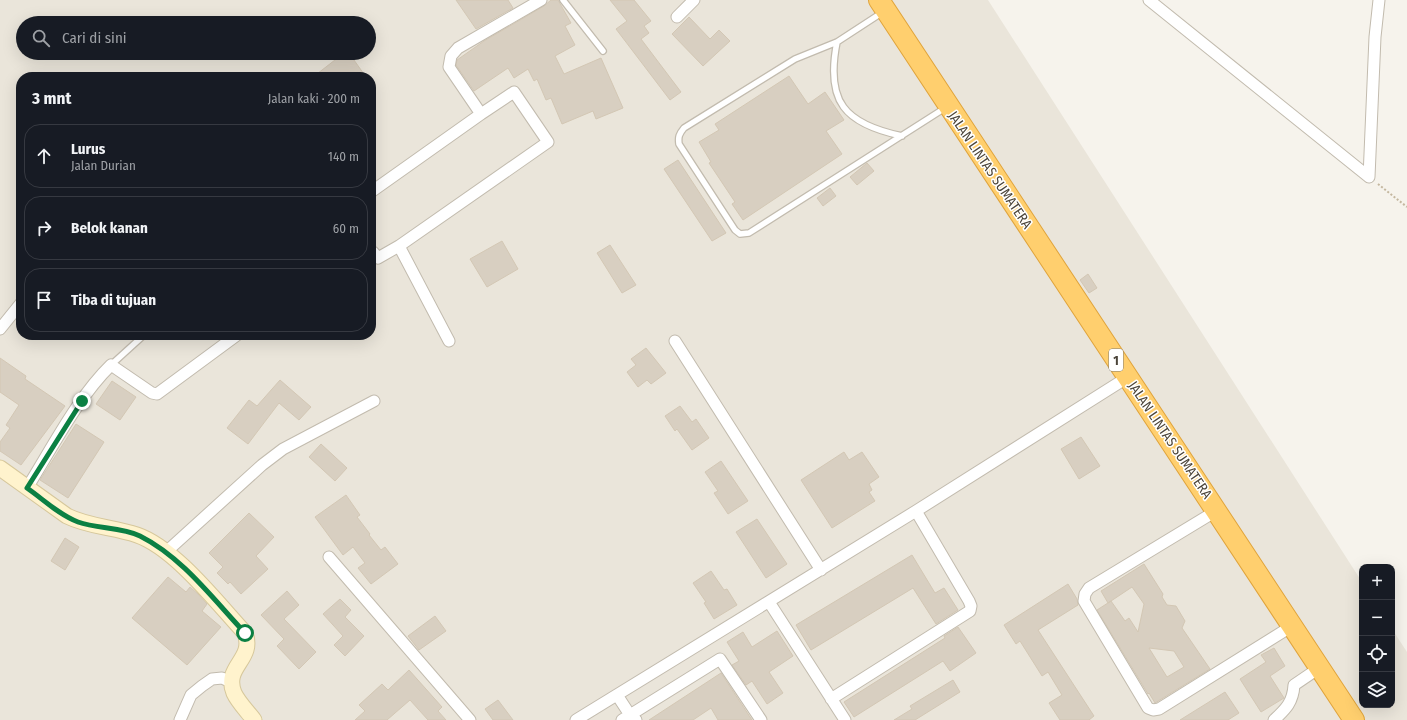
<!DOCTYPE html>
<html lang="id">
<head>
<meta charset="utf-8">
<style>
  body { margin:0; font-family:"Fira Sans Condensed",sans-serif; background:#20242c; color:#f1f3f6 }
  .controls { position:absolute; right:12px; bottom:12px; display:grid; overflow:hidden; border-radius:8px; box-shadow:0 4px 16px #0002 }
  .controls button { width:36px; height:36px; display:grid; place-items:center; padding:0; border:0; border-bottom:1px solid #363941; background:#171b24; color:#f1f3f6; font:20px sans-serif }
  .stop { position:absolute; width:12px; height:12px; margin:-9px; border:3px solid #0b8043; border-radius:50%; background:#fff }
  .stop.end { background:#0b8043; border-color:#fff; box-shadow:0 1px 4px #0008 }
  .list { margin:0; padding:0; list-style:none }
  h2 { display:flex; justify-content:space-between; align-items:center; height:52px; margin:0; padding:0 16px; font-size:17px }
  h2 small { font-size:13px; font-weight:400; color:#9ea1a6 }
  .list li { display:grid; grid-template-columns:26px 1fr auto; gap:12px; align-items:center; box-sizing:border-box; height:64px; margin:0 8px 8px; padding:0 8px; border:1px solid #363941; border-radius:16px }
  .list b { display:block; font-size:15px; white-space:nowrap }
  .list p { margin:0; font-size:13px; white-space:nowrap; color:#9ea1a6 }
  .list em { font-size:13px; font-style:normal; color:#9ea1a6 }
  .icon { flex:none; width:22px; height:22px; fill:none; stroke:currentColor; stroke-width:2; stroke-linecap:round; stroke-linejoin:round }
  .map { position:relative; flex:none; width:1407px; height:720px; overflow:hidden }
  .search { position:absolute; background:#171b24; box-shadow:0 4px 16px #0002; left:16px; top:16px; width:360px; height:44px; display:flex; align-items:center; gap:10px; box-sizing:border-box; padding:0 14px; border-radius:22px; color:#9ea1a6; font-size:15px }
  .panel { position:absolute; background:#171b24; box-shadow:0 4px 16px #0002; left:16px; top:72px; width:360px; height:268px; border-radius:16px }
  .map>svg:first-child { display:block }
  .residential { fill:#eae5da; fill-rule:evenodd }
  .building { fill:#d8cfc1; stroke:#d3c7b4; fill-rule:evenodd }
  .lines { fill:none; stroke-linecap:round; stroke-linejoin:round }
  .lane-casing { stroke:#c2bbae; stroke-width:8 }
  .street-casing { stroke:#c2bbae; stroke-width:13 }
  .secondary-casing { stroke:#d6c79b; stroke-width:17 }
  .highway-casing { stroke:#e0a43c; stroke-width:22 }
  .path { stroke:#c4b79f; stroke-width:2; stroke-dasharray:2 2; stroke-linecap:butt }
  .lane { stroke:#fff; stroke-width:5.5 }
  .street { stroke:#fff; stroke-width:11 }
  .secondary { stroke:#fff3cd; stroke-width:15 }
  .highway { stroke:#ffcf6e; stroke-width:20 }
  .route { stroke:#0b8043; stroke-width:5 }
  .labels { text-anchor:middle; dominant-baseline:central; stroke-width:3; stroke-linejoin:round; paint-order:stroke }
  .shield { fill:#fff; stroke:#817c74; stroke-width:1 }
  .shield-label { font-size:13px; font-weight:bold; fill:#4b4439 }
  .street-label { font-size:14px; fill:#4b4439; stroke:#fff }
</style>
</head>
<body>
<div class="map">
<svg width="1407" height="720" viewBox="0 0 1407 720">
  <rect width="100%" height="100%" fill="#f6f3ec"/>
  <!-- residential -->
  <path class="residential" d="M0,0H988L1362,582V705H1392V629L1407,652V720H0ZM23,23H369V53H23ZM21,77H371V335H21Z"/>
  <!-- building -->
  <path class="building" d="M456,0H508L513,8L476,29Z
    M551,0H558L571,23L565,26L575,45L555,56L564,74L601,58L623,108L596,119L593,111L562,124L551,98L546,100L537,79L534,81L528,69L514,78L508,68L474,91L456,65L457,60L484,41L544,6Z
    M610,0H634L651,21L644,26L649,33L641,39L681,92L670,100L616,29L627,21Z
    M689,17L710,39L719,30L730,41L703,66L672,34Z
    M344,53H349L366,77H313Z
    M789,76L808,104L825,92L844,120L826,131L842,154L743,220L732,204L735,202L709,163L711,162L699,142L719,130L715,124Z
    M678,160L726,233L712,241L664,169Z
    M867,163L874,171L857,185L850,177Z
    M830,188L836,196L823,206L817,198Z
    M502,241L518,269L487,287L470,259Z
    M610,245L636,285L622,293L597,253Z
    M1088,274L1097,288L1089,293L1080,280Z
    M646,348L666,373L651,384L647,380L638,387L627,372L636,365L631,359Z
    M0,358L26,376L25,379L65,406L21,465L0,451V442L10,428L6,425L19,405L0,392Z
    M280,380L311,407L299,420L279,403L248,444L227,428L249,400L257,406Z
    M112,381L136,397L120,420L96,404Z
    M680,406L692,422L696,419L709,438L692,450L677,429L675,431L665,416Z
    M76,424L104,442L68,498L40,480Z
    M1081,437L1100,466L1079,479L1061,449Z
    M321,444L347,468L335,481L309,457Z
    M844,452L849,460L862,452L879,477L869,484L872,490L869,492L875,501L832,528L801,480Z
    M721,461L748,501L728,514L714,493L718,491L705,472Z
    M346,495L360,515L357,517L370,534L369,535L381,550L385,547L398,564L371,584L358,568L365,563L353,547L343,555L315,517Z
    M249,513L274,537L256,556L268,569L241,594L230,582L228,584L217,573L223,567L209,553Z
    M757,519L787,564L766,578L736,532Z
    M65,538L79,547L65,570L51,561Z
    M912,555L935,593L944,588L958,610L936,624L913,588L811,650L796,625Z
    M1144,564L1163,594L1162,597L1167,605L1176,606L1185,621L1182,628L1210,669L1155,703L1149,693L1148,694L1097,610L1111,601L1125,621L1129,618L1138,632L1144,604L1132,587L1108,603L1101,591ZM1149,648L1174,651L1184,667L1167,677Z
    M711,571L724,590L727,589L737,605L714,619L704,603L706,602L693,583Z
    M168,577L186,592L190,587L198,594L207,604L202,611L221,627L187,665L132,618Z
    M1068,584L1077,599L1078,605L1038,630L1094,716L1089,720H1060L1049,703L1062,695L1048,672L1042,676L1020,641L1016,644L1004,625Z
    M287,591L299,605L284,619L316,652L299,669L277,646L284,639L261,615Z
    M340,599L351,610L345,617L364,636L345,656L334,645L343,636L323,614Z
    M435,616L446,631L419,650L408,636Z
    M958,627L976,653L950,671L943,661L854,717L844,702L945,638L944,636Z
    M777,631L793,656L769,672L783,693L767,704L752,681L746,685L732,665L739,661L727,642L743,632L752,647Z
    M1274,648L1285,666L1270,676L1284,698L1261,712L1240,679L1266,662L1261,655Z
    M409,670L442,707L438,711L446,720H428L410,700L387,720H355L365,711L359,705L382,684L388,690Z
    M721,673L752,720H718L711,708L693,720H649Z
    M953,680L960,692L915,720H894L912,709L910,706Z
    M1225,692L1239,713L1228,720H1180Z
    M498,700L513,720H493L485,709Z"/>
  <g class="lines">
    <defs>
      <path id="lane" d="M563,0L603,51
        M883,12L837,42L795,59L684,128C679,134 678,137 679,144L735,230L740,234L749,233L945,108
        M837,42C825,102 845,124 902,136
        M111,365L144,335"/>
      <path id="street" d="M1149,0L1369,177
        M677,17L694,0
        M1369,177L1375,37L1379,0
        M371,192L481,114L449,67L451,56L458,48L541,0
        M373,252L378,258L399,246
        M0,329L21,303
        M449,341L399,246L548,142L514,92L481,114
        M675,341L821,570
        M27,488C52,448 78,397 111,365L152,393L157,394L237,335
        M1216,511L1089,588L1085,594L1084,601L1148,708L1153,710L1159,709L1292,626
        M166,552L262,465L283,449L374,401
        M329,557L470,720
        M769,602L845,720
        M617,695L630,715L636,720
        M831,699L970,611L971,606L969,601L916,511
        M180,720L191,695L202,686L212,679L222,678L231,682
        M576,720L916,511L1128,377
        M622,720L720,659L761,720
        M1274,720C1286,709 1293,702 1294,685L1319,668"/>
      <path id="secondary" d="M0,468L67,516C89,527 114,527 137,535C175,548 218,604 245,633C255,660 223,666 234,693C238,702 248,712 254,720"/>
      <path id="highway" d="M879,0L1354,720"/>
    </defs>
    <!-- lane casing -->
    <use href="#lane" class="lane-casing"/>
    <!-- street casing -->
    <use href="#street" class="street-casing"/>
    <!-- secondary casing -->
    <use href="#secondary" class="secondary-casing"/>
    <!-- highway casing -->
    <use href="#highway" class="highway-casing"/>
    <!-- path -->
    <path class="path" d="M1378,184L1407,207"/>
    <!-- lane -->
    <use href="#lane" class="lane"/>
    <!-- street -->
    <use href="#street" class="street"/>
    <!-- secondary -->
    <use href="#secondary" class="secondary"/>
    <!-- highway -->
    <use href="#highway" class="highway"/>
  </g>
  <g class="lines">
    <!-- route -->
    <path class="route" d="M82,401L27,488C43,499 59,515 78,522C97,529 121,527 140,536C182,557 213,599 245,633"/>
  </g>
  <g class="labels">
    <!-- shield labels -->
    <rect class="shield" x="1109" y="349" width="14" height="22" rx="3"/>
    <g class="shield-label">
      <text x="1116" y="360">1</text>
    </g>
    <!-- street labels -->
    <g class="street-label">
      <text transform="translate(990 170) rotate(56)">JALAN LINTAS SUMATERA</text>
      <text transform="translate(1170 440) rotate(56)">JALAN LINTAS SUMATERA</text>
    </g>
  </g>
</svg>
<div class="controls">
<button>+</button>
<button>−</button>
<button><svg class="icon" aria-label="locate" viewBox="0 0 24 24"><circle cx="12" cy="12" r="6"/><path d="M12 2v4M12 18v4M2 12h4M18 12h4"/></svg></button>
<button><svg class="icon" aria-label="layers" viewBox="0 0 24 24"><path d="M12 4l9 5-9 5-9-5zM3 14l9 5 9-5"/></svg></button>
</div>
<div class="stop" style="left:245px;top:633px"></div>
<div class="stop end" style="left:82px;top:401px"></div>
<div class="search"><svg class="icon" aria-label="search" viewBox="0 0 24 24"><circle cx="10" cy="10" r="6"/><path d="M15 15l6 6"/></svg>Cari di sini</div>
<section class="panel">
<h2>3 mnt<small>Jalan kaki · 200 m</small></h2>
<ul class="list">
<li><svg class="icon" aria-label="ahead" viewBox="0 0 24 24"><path d="M12 20V5M6 11l6-6 6 6"/></svg><div><b>Lurus</b><p>Jalan Durian</p></div><em>140 m</em></li>
<li><svg class="icon" aria-label="right" viewBox="0 0 24 24"><path d="M7 20v-9h11M14 6l5 5-5 5"/></svg><div><b>Belok kanan</b></div><em>60 m</em></li>
<li><svg class="icon" aria-label="arrive" viewBox="0 0 24 24"><path d="M6 21V4h12l-3 4 3 4H6"/></svg><div><b>Tiba di tujuan</b></div></li>
</ul>
</section>
</div>
</body>
</html>
